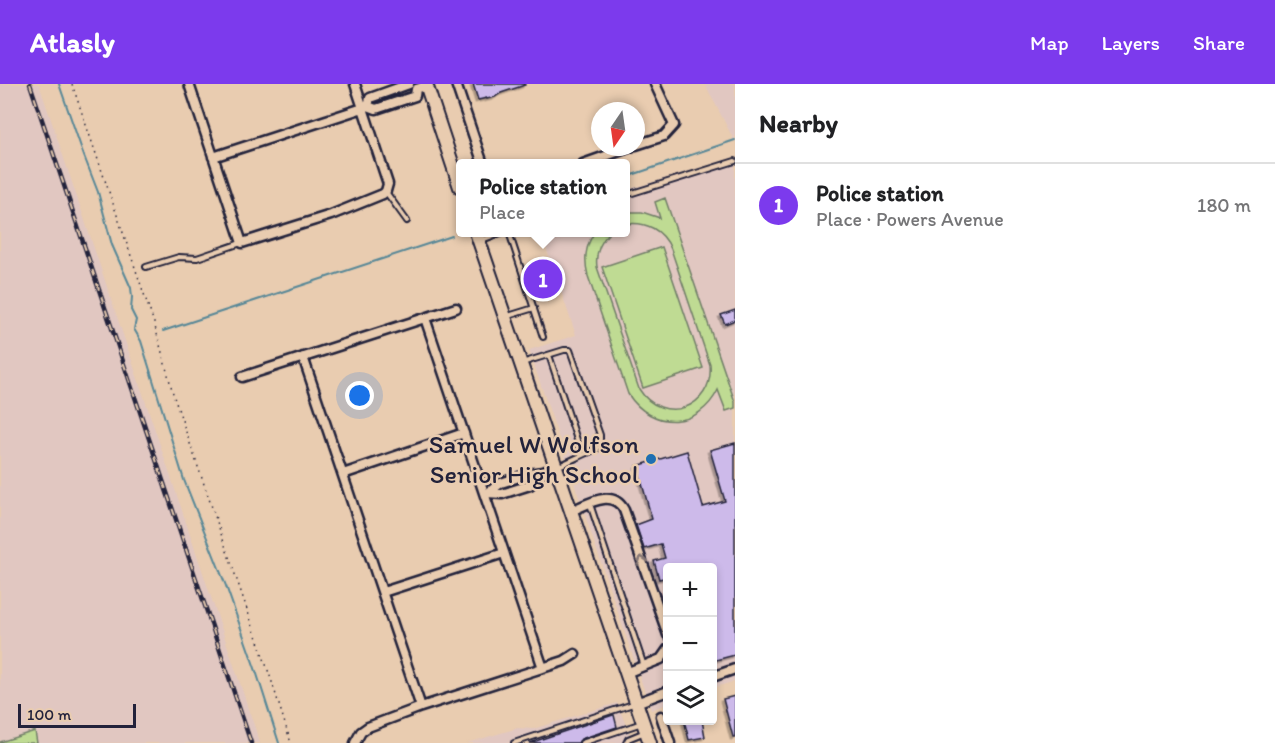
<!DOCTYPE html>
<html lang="en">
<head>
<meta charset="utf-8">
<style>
  body { margin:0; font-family:Itim,sans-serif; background:#f6f6f6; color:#202124 }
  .controls { position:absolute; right:18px; bottom:18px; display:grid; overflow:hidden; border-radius:6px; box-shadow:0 3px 9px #0003 }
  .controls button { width:54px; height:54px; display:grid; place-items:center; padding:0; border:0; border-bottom:2px solid #e0e0e0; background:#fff; color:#202124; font:30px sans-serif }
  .compass { position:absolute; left:591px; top:18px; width:54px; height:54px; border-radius:50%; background:#fff; box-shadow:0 3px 9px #0003; rotate:193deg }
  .scale { position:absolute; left:18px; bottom:15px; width:118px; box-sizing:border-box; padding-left:6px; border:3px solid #22223b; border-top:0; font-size:16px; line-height:21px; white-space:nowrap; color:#22223b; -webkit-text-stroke:4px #e9ccb0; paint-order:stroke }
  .you { position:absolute; left:360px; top:312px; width:21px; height:21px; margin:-15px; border:4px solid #fff; border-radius:50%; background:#1a73e8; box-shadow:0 0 0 9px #1a73e833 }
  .badge { display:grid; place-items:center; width:39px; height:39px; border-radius:50%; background:#7c3aed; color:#fff; font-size:20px; font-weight:700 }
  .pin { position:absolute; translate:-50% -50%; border:3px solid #fff; box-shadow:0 2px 6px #0006 }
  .popup { position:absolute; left:456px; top:75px; width:174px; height:78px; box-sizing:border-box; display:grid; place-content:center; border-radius:6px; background:#fff; filter:drop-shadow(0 2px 4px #0005); font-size:20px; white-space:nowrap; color:#757577 }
  .popup b { font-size:22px; color:#202124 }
  .popup::after { content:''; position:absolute; left:50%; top:100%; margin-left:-12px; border:12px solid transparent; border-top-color:#fff }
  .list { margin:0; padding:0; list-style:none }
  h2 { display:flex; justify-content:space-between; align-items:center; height:78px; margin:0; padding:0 24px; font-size:26px }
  h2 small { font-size:20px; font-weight:400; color:#757577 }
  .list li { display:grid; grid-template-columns:39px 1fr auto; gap:18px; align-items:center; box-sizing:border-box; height:84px; padding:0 24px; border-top:2px solid #e0e0e0 }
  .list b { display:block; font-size:22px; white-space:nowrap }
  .list p { margin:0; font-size:20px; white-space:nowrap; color:#757577 }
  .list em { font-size:20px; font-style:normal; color:#757577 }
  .icon { flex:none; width:33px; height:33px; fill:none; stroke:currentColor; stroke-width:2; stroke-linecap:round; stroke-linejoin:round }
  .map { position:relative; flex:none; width:735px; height:659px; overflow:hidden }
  header { display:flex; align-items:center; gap:36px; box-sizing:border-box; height:84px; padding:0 30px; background:#7c3aed; color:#fff }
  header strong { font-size:28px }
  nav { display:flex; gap:33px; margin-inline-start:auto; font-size:21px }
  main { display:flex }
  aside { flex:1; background:#fff }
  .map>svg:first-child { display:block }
  .built { fill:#e1c7c1 }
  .green { fill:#bfdb93; stroke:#707e67; stroke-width:1.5 }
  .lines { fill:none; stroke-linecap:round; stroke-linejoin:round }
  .stream { stroke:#578797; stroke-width:2 }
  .building { fill:#cdbaea; stroke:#22223b; stroke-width:1.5; filter:url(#shadow) }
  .lane-casing { stroke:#22223b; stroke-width:8 }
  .street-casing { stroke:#22223b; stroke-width:13 }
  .secondary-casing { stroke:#22223b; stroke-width:16 }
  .path { stroke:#22223b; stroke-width:1.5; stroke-dasharray:1.5 4.5; stroke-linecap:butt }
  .lane { stroke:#e9ccb0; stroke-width:4 }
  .street { stroke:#e9ccb0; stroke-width:8 }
  .secondary { stroke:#e9ccb0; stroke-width:12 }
  .rail-casing { stroke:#22223b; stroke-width:4.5 }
  .rail { stroke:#e9ccb0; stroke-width:2; stroke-dasharray:7; stroke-linecap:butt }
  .oneway { stroke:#867776 }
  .poi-dot { fill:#1f6fb2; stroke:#e9ccb0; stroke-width:2 }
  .labels { text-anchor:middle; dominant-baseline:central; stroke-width:5; stroke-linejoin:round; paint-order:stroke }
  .poi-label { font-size:26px; fill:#22223b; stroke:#e9ccb0; text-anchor:end }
</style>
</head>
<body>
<header>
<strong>Atlasly</strong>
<nav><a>Map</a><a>Layers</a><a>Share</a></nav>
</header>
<main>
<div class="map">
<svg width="735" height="659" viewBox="0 0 735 659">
  <defs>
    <filter id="shadow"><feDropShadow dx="-2.5" dy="2.5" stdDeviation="0" flood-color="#0004"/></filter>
  </defs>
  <rect width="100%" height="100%" fill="#e9ccb0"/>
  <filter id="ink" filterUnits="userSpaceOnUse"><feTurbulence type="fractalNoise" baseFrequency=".0167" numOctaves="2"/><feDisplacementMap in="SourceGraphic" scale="12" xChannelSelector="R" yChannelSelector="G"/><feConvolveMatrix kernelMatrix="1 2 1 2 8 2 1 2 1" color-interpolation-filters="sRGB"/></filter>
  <g filter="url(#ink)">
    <!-- built -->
    <path class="built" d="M0,0H39L260,659H37L34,647L0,658Z
      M705,0H735V58Z
      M735,75V597L713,604L712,484H668L667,620L651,626L529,266L576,251L541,149L626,148V106Z
      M617,619L633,659H467L518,644L533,645Z"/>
    <!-- green -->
    <path class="green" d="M665,114L735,318V324L726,327L718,306C699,345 652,347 628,310L588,192C584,176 585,163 594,149H609C600,158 595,169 597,183L639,305C662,342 714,325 710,281L671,165C663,146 646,137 626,140V128H642L660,134L655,118Z
      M662,163L703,284L643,304L602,183Z
      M35,647L37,659H0V658Z"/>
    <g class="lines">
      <!-- stream -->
      <path class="stream" d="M59,0L84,72L98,108L112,161L131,204L132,213L131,226L136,236L134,245L141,257L184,396L226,502L257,590L279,659
        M626,93L735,56
        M163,247L452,152"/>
    </g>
    <!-- building -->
    <path class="building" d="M473,0H525V1L501,9L495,13L487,15V14L478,16Z
      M548,181L555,203L537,208L530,187Z
      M735,226V236L725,240L721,231Z
      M735,359V571L712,577V483H668V493L659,495L654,477L665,474L661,460L644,465L636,441L652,435L637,382L687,367L703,423L725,417L710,366Z
      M735,612V653H733L723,615Z
      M613,631H614L617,643L581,655L578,659H530Z
      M684,636H702L705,653L689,656Z"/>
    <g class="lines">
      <defs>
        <path id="lane" d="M386,108L407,137
          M626,111L735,77
          M509,148L543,253
          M482,156L503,148
          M146,183L179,173L197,174L241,159
          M508,232L534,224
          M549,271L582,371
          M522,279L564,266H570L600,351V363L559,382
          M590,420L644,582
          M514,659L633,620
          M582,659L642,639
          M626,659L628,655L645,648"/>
        <path id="street" d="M189,0L242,159L331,131L383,110L386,107L388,100L355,0
          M456,0L483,80
          M368,22L370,14L409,0
          M636,61L664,52L674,41L655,0
          M213,73L363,24L368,22L376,25L415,12L416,5L426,2
          M583,80L631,63
          M425,234L543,584
          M303,273L421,623
          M242,293L456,224
          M343,390L464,349
          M489,408L501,399L528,390L543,388L556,383
          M487,409L502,410L530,401L542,389
          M571,427C588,420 612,404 624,426L668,551
          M383,508L504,469
          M626,589L661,575L668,565
          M712,593L735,585
          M636,619L668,607
          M661,632L670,659
          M355,659L361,648L368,643L421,623L564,577L575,570"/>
        <path id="secondary" d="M426,0L460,103
          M476,148L650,659"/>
      </defs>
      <!-- lane casing -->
      <use href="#lane" class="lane-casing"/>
      <!-- street casing -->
      <use href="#street" class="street-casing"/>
      <!-- secondary casing -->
      <use href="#secondary" class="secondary-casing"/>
      <!-- path -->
      <path class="path" d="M72,0L154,239L174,313L271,595L291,659"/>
      <!-- lane -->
      <use href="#lane" class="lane"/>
      <!-- street -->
      <use href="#street" class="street"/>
      <!-- secondary -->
      <use href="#secondary" class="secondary"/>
      <defs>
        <path id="rail" d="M30,0L251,659"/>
      </defs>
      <!-- rail casing -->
      <use href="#rail" class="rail-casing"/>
      <!-- rail -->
      <use href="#rail" class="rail"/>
    </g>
    <!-- one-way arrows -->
    <defs><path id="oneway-chevron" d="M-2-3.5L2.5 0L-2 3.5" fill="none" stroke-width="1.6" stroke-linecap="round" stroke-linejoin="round" transform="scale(1.5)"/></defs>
    <use class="oneway" href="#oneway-chevron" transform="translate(642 476) rotate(-109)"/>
  </g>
  <!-- markers -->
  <circle class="poi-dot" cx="651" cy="375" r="6"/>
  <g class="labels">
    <!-- poi labels -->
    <g class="poi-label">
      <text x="639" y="360">Samuel W Wolfson<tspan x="639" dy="30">Senior High School</tspan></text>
    </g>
  </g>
</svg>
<div class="controls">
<button>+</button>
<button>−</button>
<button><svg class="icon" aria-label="layers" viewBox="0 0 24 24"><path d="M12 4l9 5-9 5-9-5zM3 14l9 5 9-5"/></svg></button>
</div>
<svg class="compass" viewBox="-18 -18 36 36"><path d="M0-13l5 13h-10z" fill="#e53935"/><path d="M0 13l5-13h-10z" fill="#757577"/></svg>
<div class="scale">100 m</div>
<div class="you"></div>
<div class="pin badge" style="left:543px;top:195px">1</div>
<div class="popup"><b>Police station</b>Place</div>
</div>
<aside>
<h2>Nearby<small></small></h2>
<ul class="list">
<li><span class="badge">1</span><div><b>Police station</b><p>Place · Powers Avenue</p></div><em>180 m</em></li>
</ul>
</aside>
</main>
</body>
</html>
